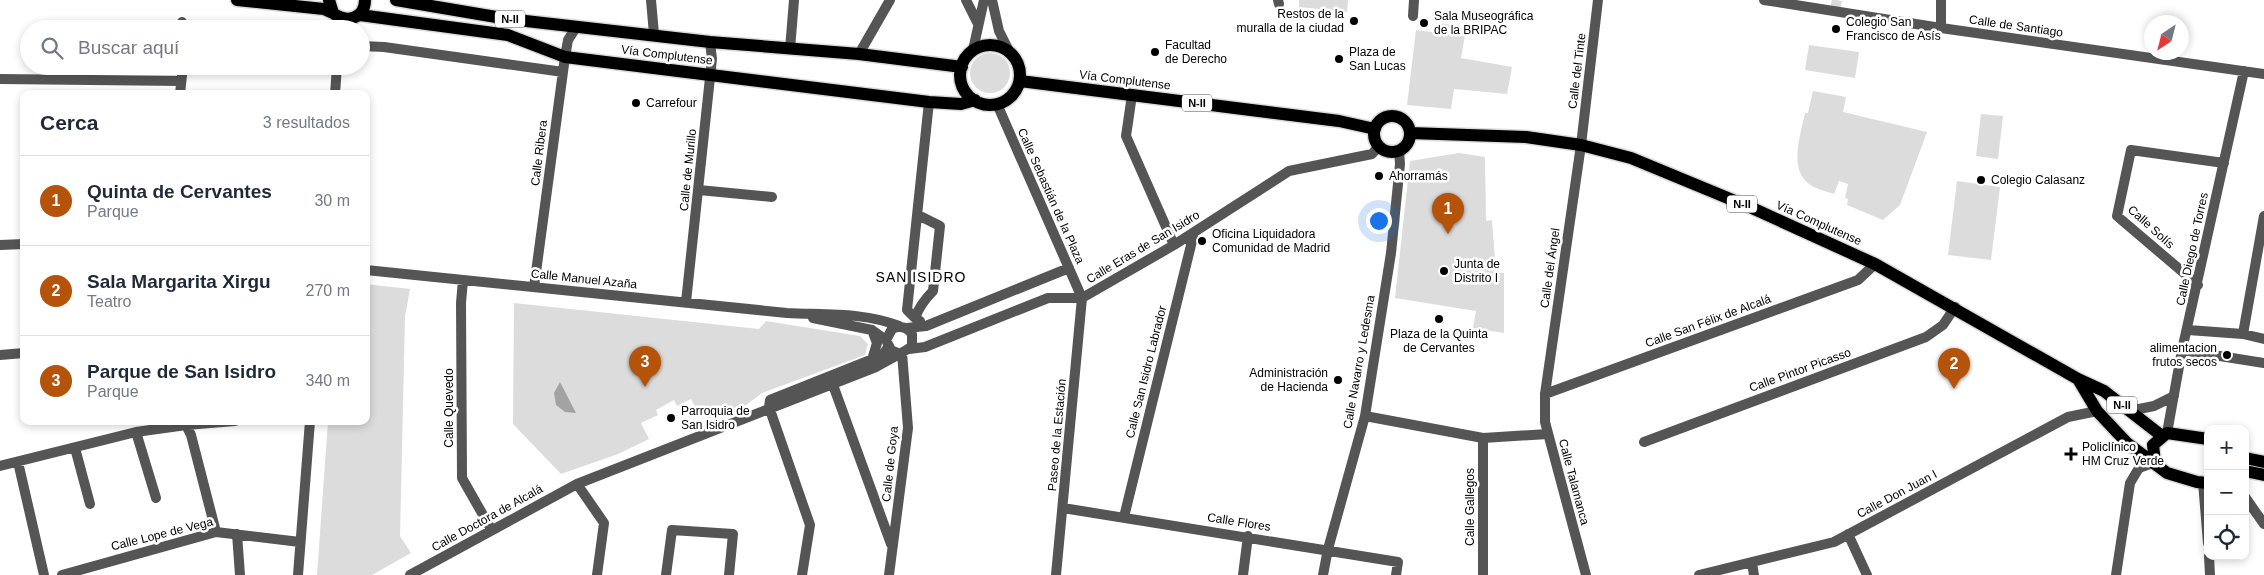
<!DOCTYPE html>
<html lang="es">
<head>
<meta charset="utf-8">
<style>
  body { margin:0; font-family:Helvetica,sans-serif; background:#f6f6f7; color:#1f2937 }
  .controls { position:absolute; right:15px; bottom:15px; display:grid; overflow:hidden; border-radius:10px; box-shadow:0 2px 8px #0003 }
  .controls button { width:45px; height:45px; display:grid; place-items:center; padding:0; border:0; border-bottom:1px solid #e0e1e3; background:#fff; color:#1f2937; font:25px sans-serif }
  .compass { position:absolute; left:2144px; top:15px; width:45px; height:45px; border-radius:50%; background:#fff; box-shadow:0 2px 8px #0003; rotate:215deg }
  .you { position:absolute; left:1378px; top:220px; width:18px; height:18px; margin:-12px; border:4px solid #fff; border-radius:50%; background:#1a73e8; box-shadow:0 0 0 8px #1a73e833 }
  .badge { display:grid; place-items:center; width:32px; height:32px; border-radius:50%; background:#b45309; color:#fff; font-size:16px; font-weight:700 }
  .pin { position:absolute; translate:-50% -41px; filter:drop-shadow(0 1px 2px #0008) }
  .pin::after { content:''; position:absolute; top:26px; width:18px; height:15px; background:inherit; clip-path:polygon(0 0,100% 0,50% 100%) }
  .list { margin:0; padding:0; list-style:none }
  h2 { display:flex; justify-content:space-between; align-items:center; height:65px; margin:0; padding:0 20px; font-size:21px }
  h2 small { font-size:16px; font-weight:400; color:#747a83 }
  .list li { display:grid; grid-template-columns:32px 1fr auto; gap:15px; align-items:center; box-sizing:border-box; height:90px; padding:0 20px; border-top:1px solid #e0e1e3 }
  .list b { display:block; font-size:19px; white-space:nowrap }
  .list p { margin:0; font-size:16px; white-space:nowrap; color:#747a83 }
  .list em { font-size:16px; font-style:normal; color:#747a83 }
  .icon { flex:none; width:28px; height:28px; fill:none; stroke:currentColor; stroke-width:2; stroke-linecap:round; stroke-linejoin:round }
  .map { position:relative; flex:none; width:2264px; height:575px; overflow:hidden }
  .search { position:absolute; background:#fff; box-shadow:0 2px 8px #0003; left:20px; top:20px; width:350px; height:55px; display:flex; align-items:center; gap:12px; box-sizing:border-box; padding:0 18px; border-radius:28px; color:#747a83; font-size:19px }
  .panel { position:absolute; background:#fff; box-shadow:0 2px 8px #0003; left:20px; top:90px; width:350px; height:335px; border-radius:10px }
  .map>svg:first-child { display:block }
  .green { fill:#dcdcdc }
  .water { fill:#a3a3a3 }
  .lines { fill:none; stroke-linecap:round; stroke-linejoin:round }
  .pedestrian-tunnel { stroke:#d9d9d9; stroke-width:10; stroke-dasharray:10 5; stroke-linecap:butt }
  .primary-casing { stroke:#dbdbdb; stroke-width:15 }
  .pedestrian { stroke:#555; stroke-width:10 }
  .minor { stroke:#555; stroke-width:10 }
  .primary { stroke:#000; stroke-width:12 }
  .poi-dot { fill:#000; stroke:#fff; stroke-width:2 }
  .labels { text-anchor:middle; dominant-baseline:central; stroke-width:5; stroke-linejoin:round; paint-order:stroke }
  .shield { fill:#fff; stroke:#4c4c4c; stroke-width:1 }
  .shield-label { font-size:11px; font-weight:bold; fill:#000 }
  .poi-label { font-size:12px; fill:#000; stroke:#fff; text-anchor:start }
  .street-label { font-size:12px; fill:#000; stroke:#fff }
  .neighbourhood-label { font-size:14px; letter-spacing:1px; fill:#000; stroke:#fff }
</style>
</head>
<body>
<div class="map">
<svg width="2264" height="575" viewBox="0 0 2264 575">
  <rect width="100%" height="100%" fill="#fff"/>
  <!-- green -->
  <path class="green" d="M1299,0H1348L1347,12L1299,7Z
    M1439,23L1452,25V32L1465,35L1461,58L1512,67L1507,94L1454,89L1451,109L1407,105L1416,30L1438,33Z
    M1809,45L1859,52L1855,78L1805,70Z
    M970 73a20 20 0 1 1 40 0a20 20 0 1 1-40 0Z
    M1813,91L1846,97L1843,112L1927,132L1900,205L1883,220L1847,205L1848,199L1845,198L1848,184L1839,181L1834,194C1826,191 1815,189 1809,184C1788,168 1801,134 1805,113H1808Z
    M1981,114L2003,116L1998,159L1976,156Z
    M1459,153L1485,157L1486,221L1492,220L1496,272L1504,273V333L1473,328L1476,311L1395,298L1410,161Z
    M1957,181L2000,187L1991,260L1948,255Z
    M366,284L410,289L405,317L400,536L411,553L372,575H317L328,421H366Z
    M514,303L759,329L766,321L860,336L868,344L865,355L762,393L738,411L709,418L699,414L691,399L677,406L674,400L656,410L658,415L641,423L649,439L618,454L561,474L513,424Z"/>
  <!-- water -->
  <path class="water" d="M560,382L576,413L565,412L556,405L554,393Z"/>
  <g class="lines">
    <!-- pedestrian-tunnel -->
    <path class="pedestrian-tunnel" d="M1835,10L1837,0"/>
    <defs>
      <path id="primary" d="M237,0L324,9L333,13
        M329,0L333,13C347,24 365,18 365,0
        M396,0L508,19L710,42L859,54L962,67
        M360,15L508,35L565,57L929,102L961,104L975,100
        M960 75a30 30 0 1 1 60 0a30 30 0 1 1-60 0Z
        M1020,81L1339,121L1375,129
        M1374 134a18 18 0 1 1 36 0a18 18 0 1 1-36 0Z
        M1410,133L1526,137L1581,145L1631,158L1752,208L1875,264L2078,379L2104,391L2162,436
        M2078,379L2097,411L2127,443L2167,473L2197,482L2208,483
        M2245,458L2264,462
        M2155,462L2153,445L2167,433L2208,439
        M2245,471L2264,475"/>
    </defs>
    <!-- primary casing -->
    <use href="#primary" class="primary-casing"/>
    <!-- pedestrian -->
    <path class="pedestrian" d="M651,0L654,34
      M1278,0L1279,4
      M1413,16L1414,0
      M1941,28V0
      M0,355L24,353
      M666,575L672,530L733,534L729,575"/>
    <!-- minor -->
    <path class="minor" d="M966,0L978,24
      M992,0L999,31L1010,53
      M1764,0L1941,28L2264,74
      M182,22L183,29
      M361,46L384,47L563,72
      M790,49L794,0
      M973,50L984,0
      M859,54L890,0
      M0,79L181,81
      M180,94L183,66
      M335,94L337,66
      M1132,95L1126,136L1174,245
      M997,104L1082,298L1056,575
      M699,190L772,197
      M918,215L940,226L933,291C924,300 919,307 915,318L920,321
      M0,245L24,244
      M366,270L787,313C824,315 864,312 899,326
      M463,280L461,303L462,478L491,529
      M2198,285L2117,216L2131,150L2224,163
      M534,287L565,57L568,40L577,26
      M686,302L712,59L710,42
      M813,318L872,330L886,340
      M915,318L907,310L929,102
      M907,328L926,326L1069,268
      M872,330L877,343L872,360
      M2188,330L2243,334L2264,339
      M2243,334L2264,216
      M909,349L925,347L1048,298H1082L1174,245L1289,171L1372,154L1379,146
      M2182,350L2264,363
      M833,385L891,544
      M1545,394L1858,280L1875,264
      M2129,411L2154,406L2174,396
      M1365,416L1483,438V575
      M184,421L191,435L216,532
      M136,432L156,498
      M2167,433L2182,350L2244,71
      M1483,438L1548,434
      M1644,442L1926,337L1943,325L1955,307
      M75,448L90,504
      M18,462L44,575
      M0,466L136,432L186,425L235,421
      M2203,482L2208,543
      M577,484L604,523L597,575
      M2245,497L2264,524
      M1063,508L1398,562L1396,575
      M1124,517L1194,233
      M237,534L240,575
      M1848,534L1867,575
      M2209,556L2210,575
      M1752,563L1754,575
      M62,575L216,532L300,542
      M298,575L310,421
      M410,575L577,484L876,367C883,363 908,350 912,346V334C907,327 900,325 892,329L886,340L891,350L898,353
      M802,575L810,525L769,407L770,400L883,355L888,347
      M889,575L908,428L902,353
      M1243,575L1248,536
      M1323,575L1328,549L1365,416L1391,253L1400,164L1399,150
      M1586,575L1545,422V394L1581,145L1598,0
      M1699,575L1834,542L2068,417L2097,411
      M2116,575L2130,483L2139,468L2155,462"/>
    <!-- primary -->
    <use href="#primary" class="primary"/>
  </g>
  <!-- markers -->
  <g class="poi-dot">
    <circle cx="1354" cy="21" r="5"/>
    <circle cx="1424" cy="23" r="5"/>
    <circle cx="1836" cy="29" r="5"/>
    <circle cx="1155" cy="52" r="5"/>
    <circle cx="1339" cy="59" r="5"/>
    <circle cx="636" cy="103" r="5"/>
    <circle cx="1379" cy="176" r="5"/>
    <circle cx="1981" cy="180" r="5"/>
    <circle cx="1202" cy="241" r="5"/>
    <circle cx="1444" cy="271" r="5"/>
    <circle cx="1439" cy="319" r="5"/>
    <circle cx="2227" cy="355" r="5"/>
    <circle cx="1338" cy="380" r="5"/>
    <circle cx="671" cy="418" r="5"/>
    <path d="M2068.5 446.5h5v5h5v5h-5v5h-5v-5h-5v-5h5z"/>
  </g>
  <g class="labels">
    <!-- shield labels -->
    <g class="shield">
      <rect x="495" y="10.5" width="30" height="17" rx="4"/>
      <rect x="1182" y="94.5" width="30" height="17" rx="4"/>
      <rect x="1727" y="195.5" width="30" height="17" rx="4"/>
      <rect x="2107" y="396.5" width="30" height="17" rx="4"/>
    </g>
    <g class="shield-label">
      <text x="510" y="19">N-II</text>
      <text x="1197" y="103">N-II</text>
      <text x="1742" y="204">N-II</text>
      <text x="2122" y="405">N-II</text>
    </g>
    <!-- poi labels -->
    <g class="poi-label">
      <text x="1344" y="14" text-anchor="end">Restos de la<tspan x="1344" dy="14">muralla de la ciudad</tspan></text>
      <text x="1434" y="16">Sala Museográfica<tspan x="1434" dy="14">de la BRIPAC</tspan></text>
      <text x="1846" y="22">Colegio San<tspan x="1846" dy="14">Francisco de Asís</tspan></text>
      <text x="1165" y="45">Facultad<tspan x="1165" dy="14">de Derecho</tspan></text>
      <text x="1349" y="52">Plaza de<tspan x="1349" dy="14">San Lucas</tspan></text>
      <text x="646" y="103">Carrefour</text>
      <text x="1389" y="176">Ahorramás</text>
      <text x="1991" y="180">Colegio Calasanz</text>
      <text x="1212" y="234">Oficina Liquidadora<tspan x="1212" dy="14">Comunidad de Madrid</tspan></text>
      <text x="1454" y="264">Junta de<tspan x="1454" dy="14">Distrito I</tspan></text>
      <text x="1439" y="334" text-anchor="middle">Plaza de la Quinta<tspan x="1439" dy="14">de Cervantes</tspan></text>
      <text x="2217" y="348" text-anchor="end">alimentacion<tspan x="2217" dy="14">frutos secos</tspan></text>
      <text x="1328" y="373" text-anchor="end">Administración<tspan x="1328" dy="14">de Hacienda</tspan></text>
      <text x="681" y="411">Parroquia de<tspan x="681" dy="14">San Isidro</tspan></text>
      <text x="2082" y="447">Policlínico<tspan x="2082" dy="14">HM Cruz Verde</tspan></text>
    </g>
    <!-- street labels -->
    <g class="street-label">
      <text transform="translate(2016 26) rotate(8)">Calle de Santiago</text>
      <text transform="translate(667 55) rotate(7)">Vía Complutense</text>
      <text transform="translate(1577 71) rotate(-83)">Calle del Tinte</text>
      <text transform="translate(1125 80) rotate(7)">Vía Complutense</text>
      <text transform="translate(539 153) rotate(-83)">Calle Ribera</text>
      <text transform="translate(688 170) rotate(-84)">Calle de Murillo</text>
      <text transform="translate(1051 196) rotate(66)">Calle Sebastián de la Plaza</text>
      <text transform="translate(1819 223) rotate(24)">Vía Complutense</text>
      <text transform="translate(2151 227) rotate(42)">Calle Solís</text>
      <text transform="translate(1143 247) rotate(-31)">Calle Eras de San Isidro</text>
      <text transform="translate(2192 249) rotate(-78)">Calle Diego de Torres</text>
      <text transform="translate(1550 268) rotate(-82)">Calle del Ángel</text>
      <text transform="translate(584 279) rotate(6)">Calle Manuel Azaña</text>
      <text transform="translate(1708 321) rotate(-20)">Calle San Félix de Alcalá</text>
      <text transform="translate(1359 362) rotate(-80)">Calle Navarro y Ledesma</text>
      <text transform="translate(1800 370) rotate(-20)">Calle Pintor Picasso</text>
      <text transform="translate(1146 372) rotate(-76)">Calle San Isidro Labrador</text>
      <text transform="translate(449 408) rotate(-90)">Calle Quevedo</text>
      <text transform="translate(1057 435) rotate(-85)">Paseo de la Estación</text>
      <text transform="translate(890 464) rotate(-84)">Calle de Goya</text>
      <text transform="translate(1574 482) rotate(75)">Calle Talamanca</text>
      <text transform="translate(1897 494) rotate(-28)">Calle Don Juan I</text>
      <text transform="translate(1470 507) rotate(-90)">Calle Gallegos</text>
      <text transform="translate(487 518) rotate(-29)">Calle Doctora de Alcalá</text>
      <text transform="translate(1239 522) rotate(9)">Calle Flores</text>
      <text transform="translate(162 534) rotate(-14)">Calle Lope de Vega</text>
    </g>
    <!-- neighbourhood labels -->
    <g class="neighbourhood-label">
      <text x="921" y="277">SAN ISIDRO</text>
    </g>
  </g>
</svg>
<div class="controls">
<button>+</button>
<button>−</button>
<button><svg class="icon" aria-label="locate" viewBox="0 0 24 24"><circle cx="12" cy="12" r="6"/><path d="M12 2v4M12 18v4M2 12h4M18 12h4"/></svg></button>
</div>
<svg class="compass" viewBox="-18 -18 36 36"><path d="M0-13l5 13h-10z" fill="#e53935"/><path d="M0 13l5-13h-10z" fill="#747a83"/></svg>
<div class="you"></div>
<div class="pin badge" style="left:1448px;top:234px">1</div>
<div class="pin badge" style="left:1954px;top:389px">2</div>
<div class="pin badge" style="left:645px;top:387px">3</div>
<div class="search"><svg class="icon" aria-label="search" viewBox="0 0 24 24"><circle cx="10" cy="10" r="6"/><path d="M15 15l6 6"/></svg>Buscar aquí</div>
<section class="panel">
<h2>Cerca<small>3 resultados</small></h2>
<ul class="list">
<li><span class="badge">1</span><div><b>Quinta de Cervantes</b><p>Parque</p></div><em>30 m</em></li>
<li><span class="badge">2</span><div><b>Sala Margarita Xirgu</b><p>Teatro</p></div><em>270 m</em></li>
<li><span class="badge">3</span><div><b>Parque de San Isidro</b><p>Parque</p></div><em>340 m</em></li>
</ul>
</section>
</div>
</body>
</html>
